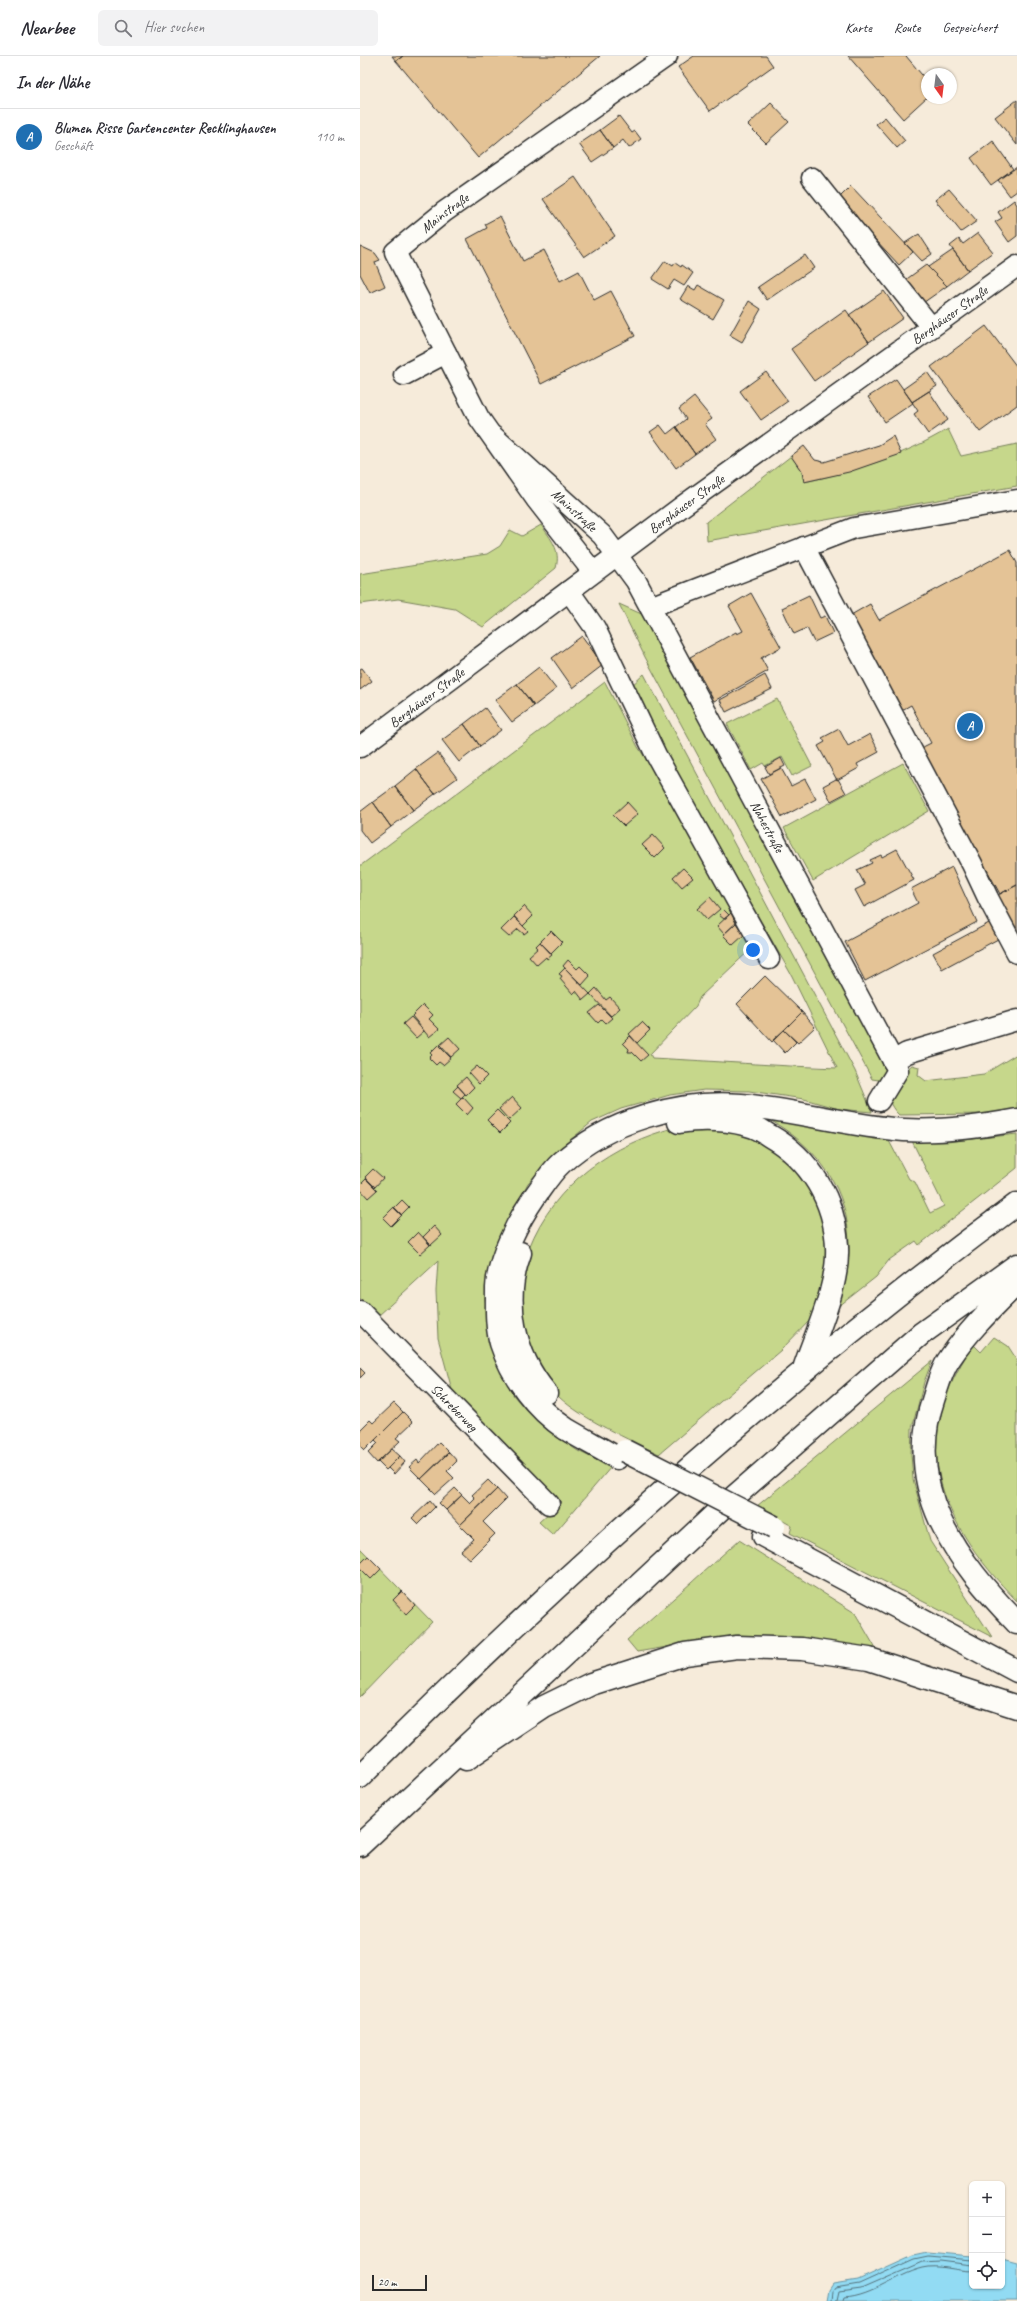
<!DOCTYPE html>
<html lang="de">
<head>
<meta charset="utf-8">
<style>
  body { margin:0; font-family:Caveat,sans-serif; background:#f2f2f3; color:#2b2b33 }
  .controls { position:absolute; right:12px; bottom:12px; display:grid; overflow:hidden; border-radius:6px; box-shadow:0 1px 3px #0004 }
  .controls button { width:36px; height:36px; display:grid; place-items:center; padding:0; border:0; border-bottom:1px solid #e1e1e2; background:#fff; color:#2b2b33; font:20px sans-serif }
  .compass { position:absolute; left:561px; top:12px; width:36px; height:36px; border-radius:50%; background:#fff; box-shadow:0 1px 3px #0004; rotate:166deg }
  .scale { position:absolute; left:12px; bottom:10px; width:55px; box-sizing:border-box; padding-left:4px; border:2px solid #2b2b2b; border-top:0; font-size:11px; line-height:14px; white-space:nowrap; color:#2b2b2b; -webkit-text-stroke:3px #fdfcf7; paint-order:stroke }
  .you { position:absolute; left:393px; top:894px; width:14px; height:14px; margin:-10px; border:3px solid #fff; border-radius:50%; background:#1a73e8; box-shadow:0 0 0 6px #1a73e833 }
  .badge { display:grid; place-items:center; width:26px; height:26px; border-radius:50%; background:#1f6fb2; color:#fff; font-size:13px; font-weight:700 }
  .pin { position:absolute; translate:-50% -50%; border:2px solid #fff; box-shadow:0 1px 4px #0006 }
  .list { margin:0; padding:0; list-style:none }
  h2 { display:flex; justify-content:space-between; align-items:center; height:52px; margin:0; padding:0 16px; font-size:17px }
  h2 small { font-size:13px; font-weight:400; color:#7c7c81 }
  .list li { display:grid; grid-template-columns:26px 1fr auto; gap:12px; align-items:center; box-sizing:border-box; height:56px; padding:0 16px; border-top:1px solid #e1e1e2 }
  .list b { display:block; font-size:15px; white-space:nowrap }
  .list p { margin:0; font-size:13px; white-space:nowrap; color:#7c7c81 }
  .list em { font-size:13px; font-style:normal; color:#7c7c81 }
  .icon { flex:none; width:22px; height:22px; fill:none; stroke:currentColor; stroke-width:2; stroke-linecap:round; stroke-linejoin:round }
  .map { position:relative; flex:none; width:657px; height:2245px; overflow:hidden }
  header { display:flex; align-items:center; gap:24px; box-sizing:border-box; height:56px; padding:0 20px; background:#fff; border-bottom:1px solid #e1e1e2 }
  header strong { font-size:19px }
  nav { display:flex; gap:22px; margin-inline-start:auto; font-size:14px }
  .search { width:280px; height:36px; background:#f2f2f3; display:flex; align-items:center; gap:10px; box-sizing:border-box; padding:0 14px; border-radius:6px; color:#7c7c81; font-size:15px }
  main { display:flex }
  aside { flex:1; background:#fff }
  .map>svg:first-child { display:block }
  .green { fill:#c6d78b; stroke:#78815b }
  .water { fill:#92dbf3; stroke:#6995a3 }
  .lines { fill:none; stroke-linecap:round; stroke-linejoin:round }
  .shore { stroke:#54717b; stroke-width:1 }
  .building { fill:#e4c396; stroke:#2b2b2b }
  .minor-casing { stroke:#2b2b2b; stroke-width:23 }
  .highway-casing { stroke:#2b2b2b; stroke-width:25 }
  .minor { stroke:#fdfcf7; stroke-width:20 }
  .highway { stroke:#fdfcf7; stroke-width:22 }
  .highway-bridge-casing { stroke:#2b2b2b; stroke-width:25; stroke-linecap:butt }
  .highway-bridge { stroke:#fdfcf7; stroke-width:22 }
  .labels { text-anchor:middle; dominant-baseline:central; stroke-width:3; stroke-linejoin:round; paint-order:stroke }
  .street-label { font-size:14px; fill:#2b2b2b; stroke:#fdfcf7 }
</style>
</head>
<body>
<header>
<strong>Nearbee</strong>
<div class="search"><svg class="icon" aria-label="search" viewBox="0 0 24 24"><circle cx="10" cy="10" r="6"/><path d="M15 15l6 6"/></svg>Hier suchen</div>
<nav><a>Karte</a><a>Route</a><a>Gespeichert</a></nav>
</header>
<main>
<aside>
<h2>In der Nähe<small></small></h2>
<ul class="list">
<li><span class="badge">A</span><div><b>Blumen Risse Gartencenter Recklinghausen</b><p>Geschäft</p></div><em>110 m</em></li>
</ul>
</aside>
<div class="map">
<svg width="657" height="2245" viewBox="0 0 657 2245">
  <rect width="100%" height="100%" fill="#f6ebda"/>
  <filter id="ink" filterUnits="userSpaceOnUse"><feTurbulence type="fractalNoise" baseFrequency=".025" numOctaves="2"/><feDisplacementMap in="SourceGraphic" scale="8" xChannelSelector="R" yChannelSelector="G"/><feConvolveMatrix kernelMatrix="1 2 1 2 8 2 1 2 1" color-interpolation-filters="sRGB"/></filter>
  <g filter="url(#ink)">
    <!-- green -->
    <path class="green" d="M588,373L601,400L657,388V430L347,485L346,466L431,400L442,416L444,426C495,415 543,400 588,373Z
      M181,469C191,483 201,494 196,512L123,571L95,553L38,543L0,548V518L127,498L140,490L150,474L162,480Z
      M259,548L286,560L529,1020L525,1025L512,1023L285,601Z
      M284,618L495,1015L512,1056L479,1053L444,1043L389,1035L344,1034L310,1039L261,1053L232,1066L203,1090L168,1127L136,1189L125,1242L129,1279L136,1306L154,1340L165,1353L196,1380L218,1395L251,1411L193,1479L179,1466L201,1446L92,1334L78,1282L76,1235L78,1205L18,1260L0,1242V810L245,626L278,691L307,734L393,891L340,941L336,950L290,998L292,1002C354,1005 415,1010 477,1012L432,920L269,632Z
      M417,643L452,710L432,720L422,701L405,710L403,707L391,714L367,668Z
      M543,707L569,755L453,825L424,772Z
      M657,998V1053L627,1058L539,1059C518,1039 535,1024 552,1009L559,1011L558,1019L566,1025L624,1018Z
      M408,1063L528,1083L549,1123L555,1126L570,1157L584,1150L552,1085L587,1086L657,1078V1112L559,1189L556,1185L529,1204L516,1221L479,1250C483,1231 489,1212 489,1193C490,1133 458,1091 408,1063Z
      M317,1071L378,1074L418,1094L454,1136L468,1185L463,1236L452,1262L421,1294L299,1398C270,1384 222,1363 199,1341C183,1325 158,1281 159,1258C160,1249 162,1240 163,1231C165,1219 165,1204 169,1192C194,1128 253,1087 317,1071Z
      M634,1281L648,1290L657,1304V1545C605,1492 557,1423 584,1345C592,1324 602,1306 613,1288L621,1296Z
      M572,1305L564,1326L552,1372L551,1398L553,1423L570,1485L632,1581L430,1477L432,1470L397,1450Z
      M379,1484L495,1557L516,1593L378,1579L277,1596L267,1584Z
      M0,1492L72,1566L0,1641Z"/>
    <!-- water -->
    <path class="water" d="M567,2196L612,2200V2230H642V2202L657,2206V2245H467L469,2234L473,2228L498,2224L553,2199Z"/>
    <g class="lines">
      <!-- shore -->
      <path class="shore" d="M472,2245L473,2235L475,2232L499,2228L554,2203L568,2200L612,2204
        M477,2245L479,2236L501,2233L563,2206L580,2205L612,2209
        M483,2245L484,2242C514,2240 535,2219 563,2212C579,2208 595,2215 612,2215"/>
    </g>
    <!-- building -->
    <path class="building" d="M32,0H43L36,5Z
      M43,0H240L118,102L36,5Z
      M334,0H406L413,10L350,55L318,11Z
      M488,0H546L567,25V41L543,63Z
      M657,44V89L635,61Z
      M411,47L429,66L406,87L388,69Z
      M259,60L272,77L275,75L281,83L269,92L263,84L253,92L240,74Z
      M525,61L545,85L537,92L516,68Z
      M240,74L253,92L232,106L219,88Z
      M633,85L653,113L631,129L611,102Z
      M657,111V135L650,140L638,124Z
      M215,121L255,180L224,201L183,143Z
      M491,130L553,196L539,209L478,143Z
      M589,133L617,165L601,176L575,144Z
      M654,144L657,149V180L649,186L635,166L642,162L638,156Z
      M140,160L163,205L184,194L200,225L219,215L234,244L251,235L275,280L181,328L107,183L127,172L125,168Z
      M618,177L633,196L608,214L590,190L599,183L603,188Z
      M559,178L572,198L562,205L545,187Z
      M0,190L15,197L20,204L15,206L25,230L10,237L0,218Z
      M593,194L608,214L587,230L568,211Z
      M445,199L454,212L407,244L398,231Z
      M305,205L313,210L315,207L321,211L322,209L333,217L324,230L314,224L308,233L292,223Z
      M566,209L587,230L560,249L544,225Z
      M338,229L364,244L353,263L320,243L328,230L335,234Z
      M524,235L543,262L509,286L489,259Z
      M389,245L401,253L382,286L370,279Z
      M486,254L509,286L454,325L431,293Z
      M626,270L657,311V349L620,376L571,311Z
      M406,316L428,345L401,364L380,335Z
      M567,316L577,330L552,346L543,333Z
      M536,323L553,347L525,366L508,341Z
      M569,335L588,364L568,378L554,358L558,355L552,346Z
      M334,341L352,363L345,368L356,383L335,398L316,371L326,363L319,353Z
      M300,369L307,378L316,371L335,398L316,412L290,376Z
      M533,380L541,398L489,416L444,426L442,416L431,400L444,390L455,404L464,406L519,389Z
      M650,494L657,507V829L640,838L561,692L571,687L551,649L542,654L491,559L510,548L519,564Z
      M391,537L421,591L401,602L408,615L354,645L330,601L376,576L377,578L383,575L369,550Z
      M449,539L460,562L465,560L473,577L454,586L447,572L434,578L422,552Z
      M222,580L243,609L213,632L192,602Z
      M179,611L196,633L174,650L157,628Z
      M2,612L12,625L0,634V613Z
      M405,619L412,633L366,656L360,644Z
      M157,628L174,650L152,666L135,644Z
      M125,652L141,674L120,690L104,668Z
      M104,668L120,690L99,706L82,684Z
      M479,673L488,690L510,678L519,696L497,708L499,712L477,724L458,690L465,686L462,682Z
      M78,697L97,722L75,738L56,713Z
      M421,702L425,710L409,718L405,711Z
      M421,712L431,730L445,723L456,743L422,761L401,723Z
      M56,713L75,738L53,754L35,730Z
      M476,723H478L486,737L471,745L463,730Z
      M35,730L53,754L31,771L13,746Z
      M13,746L31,771L10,787L0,774V756Z
      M267,746L278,758L264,770L253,759Z
      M293,779L305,792L295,802L282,789Z
      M537,793L554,824L504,851L495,834L505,829L497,814L512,807L510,804L521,799L522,801Z
      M592,811L617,866L505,925L485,886L558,847L551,833Z
      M323,812L333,822L322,831L313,821Z
      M657,829V884L634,841Z
      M350,841L360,853L347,864L337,853Z
      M164,850L173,860L163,870L154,860Z
      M364,854L369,859L364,863L359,859Z
      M371,857L376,867L364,878L357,870Z
      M154,861L168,875L164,878L158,873L149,881L141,874Z
      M376,867L384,879L373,889L363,879Z
      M629,867L638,883L582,913L573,897Z
      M191,875L202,886L191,897L180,886Z
      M180,886L192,899L187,903L186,901L177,909L169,900L178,892L176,890Z
      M208,904L217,913L220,910L230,920L222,929L203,910Z
      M205,912L230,938L223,944L216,935L213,938L200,923L202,920L199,918Z
      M405,920L442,956L412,986L377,948Z
      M236,932L246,944L250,941L260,952L251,960L230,938Z
      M63,949L73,959L69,963L79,973L69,981L52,960Z
      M239,949L252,962L246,967L242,963L238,967L229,957Z
      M442,956L455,971L438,987L424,974Z
      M51,961L64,975L56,982L43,968Z
      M282,966L290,974L277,987L269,978Z
      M424,974L436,986L425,997L413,984Z
      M270,980L288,999L281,1005L272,996H268L269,993L263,987Z
      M89,981L100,993L91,1001L80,989Z
      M78,989L91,1002L83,1009L79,1006L76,1009L69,1002L72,999L70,997Z
      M117,1010L127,1020L119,1028L109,1017Z
      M106,1021L114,1031L106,1039L97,1029Z
      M98,1030L105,1038L101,1042L93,1035Z
      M103,1041L113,1052L107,1059L96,1048Z
      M152,1041L162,1052L149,1064L139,1053Z
      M137,1054L150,1067L140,1077L127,1064Z
      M13,1113L23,1122L15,1131L5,1121Z
      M6,1123L17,1134L8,1142L0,1133V1129Z
      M42,1144L49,1151L41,1159L34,1152Z
      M34,1151L42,1159L31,1170L23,1162Z
      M74,1170L82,1179L71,1189L63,1181Z
      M58,1176L70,1189L60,1198L48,1186Z
      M0,1312L5,1317L0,1322Z
      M34,1347L43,1356L5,1394L0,1389V1374L10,1364L13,1367Z
      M43,1356L53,1366L36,1382L40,1385L17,1407L8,1397L18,1387L15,1384Z
      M79,1386L89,1396L61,1423L49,1411L57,1404L59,1407Z
      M32,1393L40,1400L26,1414L18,1406Z
      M89,1396L97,1405L87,1415L94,1422L76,1438L61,1423Z
      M40,1400L45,1406L34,1418L28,1412Z
      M128,1424L137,1433L100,1469L86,1454L102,1439L110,1447L115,1442L112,1439Z
      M95,1432L102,1439L86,1454L79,1447Z
      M137,1433L146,1443L123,1466L135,1478L110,1503L101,1495L114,1483L100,1469Z
      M70,1445L75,1451L58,1468L52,1462Z
      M8,1500L21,1513L11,1523L0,1512V1508Z
      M42,1535L55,1549L46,1558L33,1544Z"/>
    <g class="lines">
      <defs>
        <g id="minor">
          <path d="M452,122L571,271"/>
          <path d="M44,319L86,297"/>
          <path id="s1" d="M133,380L242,479L276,525L538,1014L519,1045"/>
          <path d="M444,491L612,808L628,842L657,897"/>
          <path id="s2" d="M233,516L176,443L119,362L35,196L84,156L307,0"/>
          <path d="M209,535L235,572L296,699L409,903"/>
          <path d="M290,551L494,472L657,444"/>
          <path id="s3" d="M0,691L324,449L657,210"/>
          <path d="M533,1005L547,997L657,964"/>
          <path id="s4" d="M0,1255L189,1448"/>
        </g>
        <path id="highway" d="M319,1066C342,1062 372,1063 394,1071C400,1073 405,1077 410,1080C450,1103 475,1144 477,1191C479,1230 456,1277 444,1313
          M160,1197C142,1245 154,1299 186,1337
          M657,1227C633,1251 609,1274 590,1302C582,1313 578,1328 574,1341C542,1433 596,1504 657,1567
          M257,1402C240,1392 223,1383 206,1373C176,1353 152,1321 141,1287C136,1270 137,1250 137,1232C138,1203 159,1163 175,1140C183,1129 191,1116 201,1107C247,1065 320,1044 381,1049C436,1054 489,1070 544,1074C582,1076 620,1071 657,1064
          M404,1480L657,1615
          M106,1703L184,1651L231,1628L325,1598L377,1591L442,1593L509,1603L657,1651
          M0,1721C206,1515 422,1321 657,1148
          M0,1789L366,1448L561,1278L657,1209"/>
      </defs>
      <!-- minor casing -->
      <use href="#minor" class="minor-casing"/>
      <!-- highway casing -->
      <use href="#highway" class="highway-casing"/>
      <!-- minor -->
      <use href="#minor" class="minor"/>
      <!-- highway -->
      <use href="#highway" class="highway"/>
      <defs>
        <path id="highway-bridge" d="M265,1395L414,1471"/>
      </defs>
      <!-- highway-bridge casing -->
      <use href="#highway-bridge" class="highway-bridge-casing"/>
      <!-- highway-bridge -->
      <use href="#highway-bridge" class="highway-bridge"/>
    </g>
  </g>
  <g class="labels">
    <!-- street labels -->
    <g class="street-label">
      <text stroke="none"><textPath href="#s2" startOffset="441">Mainstraße</textPath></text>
      <text stroke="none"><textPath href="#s3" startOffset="731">Berghäuser Straße</textPath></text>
      <text stroke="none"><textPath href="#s3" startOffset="407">Berghäuser Straße</textPath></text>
      <text stroke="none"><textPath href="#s1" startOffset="110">Mainstraße</textPath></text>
      <text stroke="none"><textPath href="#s3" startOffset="83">Berghäuser Straße</textPath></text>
      <text stroke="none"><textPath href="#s1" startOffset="483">Nahestraße</textPath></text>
      <text stroke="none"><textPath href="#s4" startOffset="135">Schreberweg</textPath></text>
    </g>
  </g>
</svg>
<div class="controls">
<button>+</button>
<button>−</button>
<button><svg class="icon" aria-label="locate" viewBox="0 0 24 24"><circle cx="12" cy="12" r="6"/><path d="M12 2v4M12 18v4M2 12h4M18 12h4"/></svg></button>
</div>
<svg class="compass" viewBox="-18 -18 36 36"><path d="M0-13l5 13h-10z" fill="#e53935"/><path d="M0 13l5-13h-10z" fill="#7c7c81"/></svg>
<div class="scale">20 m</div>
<div class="you"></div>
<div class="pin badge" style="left:610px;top:670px">A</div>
</div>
</main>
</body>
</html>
